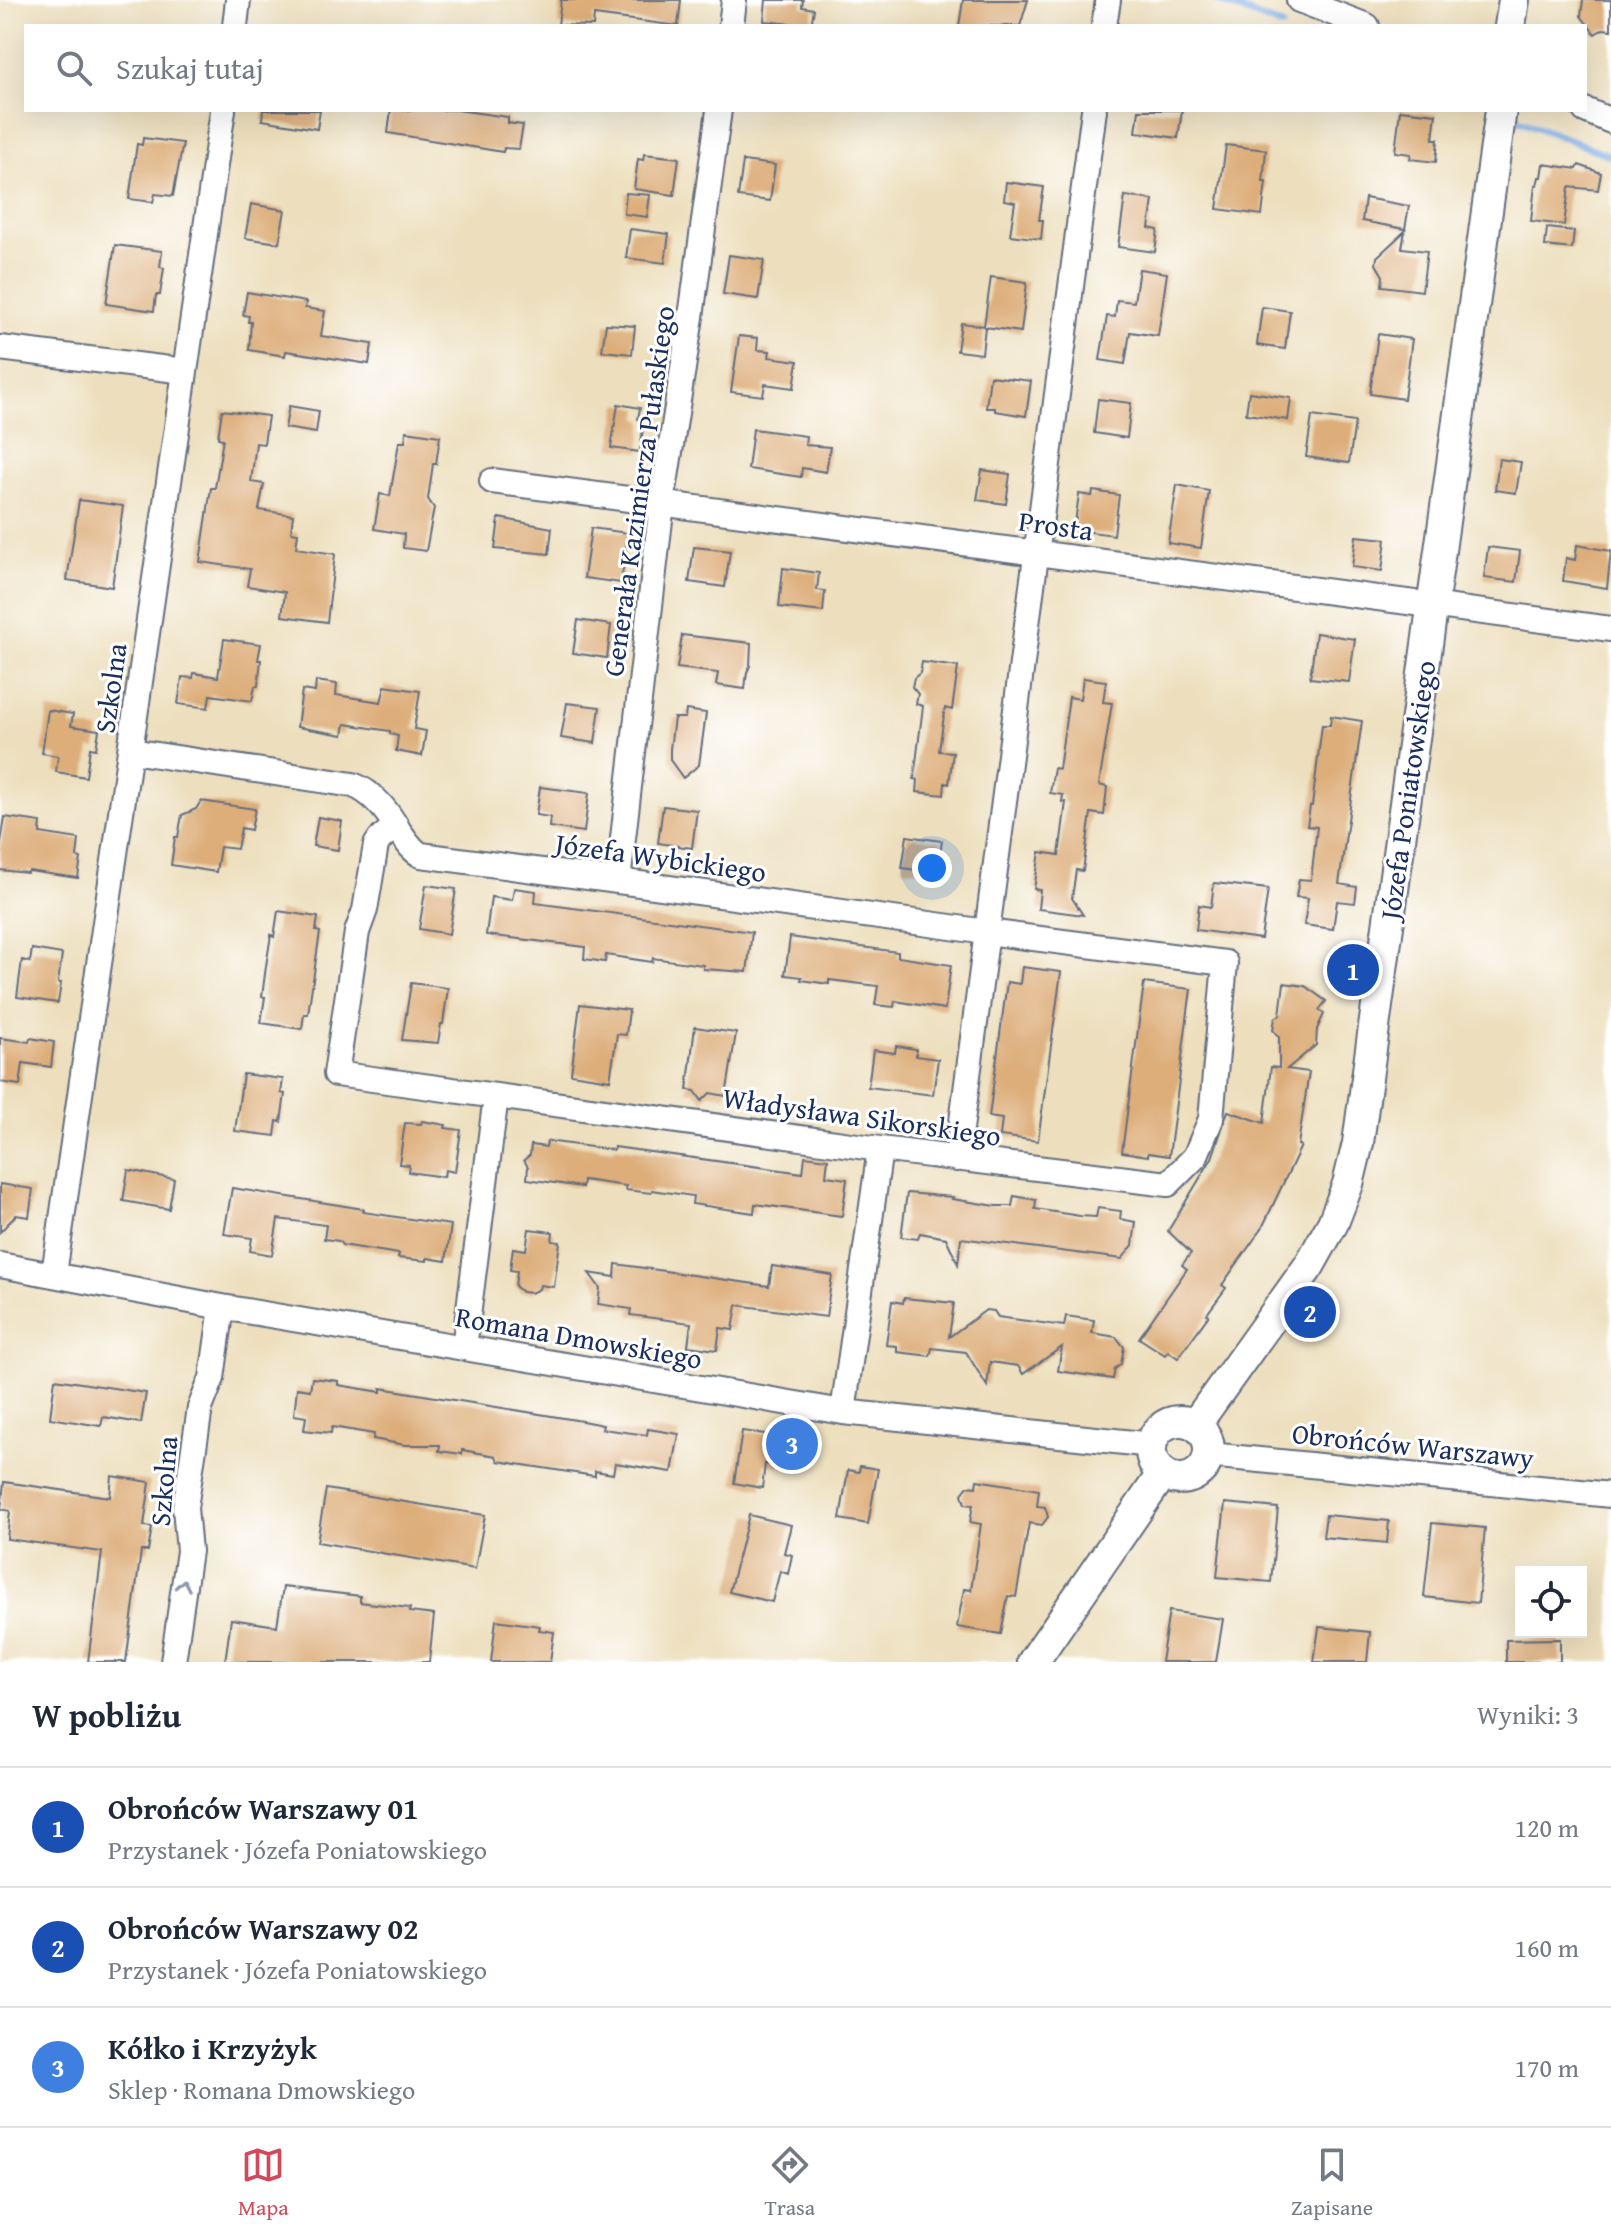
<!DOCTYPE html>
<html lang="pl">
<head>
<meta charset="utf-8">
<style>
  body { margin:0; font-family:"Gentium Book Plus",serif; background:#f6f6f7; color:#1f2937 }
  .controls { position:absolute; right:24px; bottom:24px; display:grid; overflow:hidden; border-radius:0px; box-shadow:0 8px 32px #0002 }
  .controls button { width:72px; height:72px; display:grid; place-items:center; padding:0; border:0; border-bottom:2px solid #e0e1e3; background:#fff; color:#1f2937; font:40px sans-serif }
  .you { position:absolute; left:932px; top:868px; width:28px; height:28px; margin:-20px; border:6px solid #fff; border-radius:50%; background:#1a73e8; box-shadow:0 0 0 12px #1a73e833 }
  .badge { display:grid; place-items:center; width:52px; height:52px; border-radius:50%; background:#d1495b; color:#fff; font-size:26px; font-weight:700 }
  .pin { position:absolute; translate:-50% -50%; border:4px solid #fff; box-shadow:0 2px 8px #0006 }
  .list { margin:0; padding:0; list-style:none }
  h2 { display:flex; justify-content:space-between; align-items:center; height:104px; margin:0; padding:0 32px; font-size:34px }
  h2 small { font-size:26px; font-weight:400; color:#747a83 }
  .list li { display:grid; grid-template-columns:52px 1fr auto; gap:24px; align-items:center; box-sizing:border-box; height:120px; padding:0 32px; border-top:2px solid #e0e1e3 }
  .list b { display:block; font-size:30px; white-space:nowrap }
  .list p { margin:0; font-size:26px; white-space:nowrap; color:#747a83 }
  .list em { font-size:26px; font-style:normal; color:#747a83 }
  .icon { flex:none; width:44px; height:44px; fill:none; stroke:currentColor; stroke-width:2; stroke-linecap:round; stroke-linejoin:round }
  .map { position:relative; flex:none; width:1611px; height:1662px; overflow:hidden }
  .search { position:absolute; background:#fff; box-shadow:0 8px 32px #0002; left:24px; right:24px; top:24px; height:88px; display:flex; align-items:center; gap:20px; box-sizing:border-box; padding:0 28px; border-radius:0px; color:#747a83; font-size:30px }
  .sheet { height:464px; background:#fff }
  nav { display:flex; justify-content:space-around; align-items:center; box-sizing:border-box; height:112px; border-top:2px solid #e0e1e3; background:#fff; font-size:22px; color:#747a83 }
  nav a { display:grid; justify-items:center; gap:4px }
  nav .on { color:#d1495b }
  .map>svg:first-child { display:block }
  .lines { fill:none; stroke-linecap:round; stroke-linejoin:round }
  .stream { stroke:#77a8e2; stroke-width:7 }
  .building { fill:#ddae7a }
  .minor-casing { stroke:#646d7f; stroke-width:28 }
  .tertiary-casing { stroke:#646d7f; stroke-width:34 }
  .minor { stroke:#fff; stroke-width:24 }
  .tertiary { stroke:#fff; stroke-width:30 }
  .oneway { stroke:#8d97ae }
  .labels { text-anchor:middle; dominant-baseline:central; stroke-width:6; stroke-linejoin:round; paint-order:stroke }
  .street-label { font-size:28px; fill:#1b2f5e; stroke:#fff }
</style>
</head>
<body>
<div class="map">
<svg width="1611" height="1662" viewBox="0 0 1611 1662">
  <rect width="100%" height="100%" fill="#fff"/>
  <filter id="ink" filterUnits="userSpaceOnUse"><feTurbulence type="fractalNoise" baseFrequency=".0125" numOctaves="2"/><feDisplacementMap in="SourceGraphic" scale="16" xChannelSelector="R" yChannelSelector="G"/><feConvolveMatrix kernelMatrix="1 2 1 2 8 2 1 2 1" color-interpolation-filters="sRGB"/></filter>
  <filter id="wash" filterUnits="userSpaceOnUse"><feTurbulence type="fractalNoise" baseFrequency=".006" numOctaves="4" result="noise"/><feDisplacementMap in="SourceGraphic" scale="32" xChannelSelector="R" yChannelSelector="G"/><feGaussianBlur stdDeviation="1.8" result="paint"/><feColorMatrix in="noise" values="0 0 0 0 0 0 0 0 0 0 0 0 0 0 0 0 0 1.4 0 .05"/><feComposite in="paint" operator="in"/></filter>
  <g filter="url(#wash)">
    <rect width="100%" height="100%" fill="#eddfbd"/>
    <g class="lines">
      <!-- stream -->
      <path class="stream" d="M1216,0L1282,26
        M1519,120L1611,156"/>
    </g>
    <g id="blocks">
      <!-- building -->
      <path class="building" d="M561,0H681L678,26L594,15L593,26L558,25Z
        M766,0H803L802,7L814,9L811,26L764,21Z
        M963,0H1028L1020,26H959Z
        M1583,0H1611V30L1603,29L1595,34L1581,16Z
        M263,110H320L317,129L262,120Z
        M391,110H457L508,117V123L523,125L519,149L504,148L503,152L388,133Z
        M1139,110H1182L1178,138L1136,132Z
        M1400,110L1436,114L1433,139H1438L1436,162L1410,159L1411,154L1395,152Z
        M143,138L183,143L173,196L155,194L153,202L129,199L137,144L142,145Z
        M1226,145L1266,150L1263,182H1266L1262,215L1217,209Z
        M644,154L679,158L674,195L634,189L638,159L643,160Z
        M743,161L775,165L770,201L738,197Z
        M1543,164L1577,169L1579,165L1601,173L1598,190L1569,187L1564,225L1531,221L1535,185H1537L1539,177H1541Z
        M1006,182L1044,187L1039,220H1043L1041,239L1010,235L1015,202L1004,200Z
        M626,193L650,195L647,217L624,214Z
        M1125,196L1153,200L1149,228L1158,230L1155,252L1118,247Z
        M1365,198L1409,206L1405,229L1362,221Z
        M251,204L285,210L279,243L245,238Z
        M1547,228L1574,231L1572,249L1545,246Z
        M630,229L669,234L665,263L626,258Z
        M1405,231L1402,248L1427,251L1422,291L1382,286L1383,276L1376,264L1377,257Z
        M115,245L162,251L160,267L164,268L160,295H156L154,311L106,304Z
        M729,255L764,260L758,299L723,294Z
        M1139,269L1167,273L1158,336L1130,332L1125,364L1100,360L1107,316L1115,317L1117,300L1134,302Z
        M991,277L1027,282L1021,332L985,327L982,354L957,351L961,323L984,326Z
        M247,292L306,302L305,308L325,311L321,336L372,344L369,364L286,351L285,356L249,350L251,322H248L249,316L243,315Z
        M1262,307L1290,311L1285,349L1257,345Z
        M606,324L635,326L632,354L602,351Z
        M1378,334L1412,339L1404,399L1370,394Z
        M739,336L758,338L757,350L770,351L769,357L798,361L794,388L765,384L763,396L731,392Z
        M990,376L1031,381L1026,416L995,411V408H986Z
        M1249,392L1291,398L1288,420L1246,414Z
        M1098,399L1131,403L1127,438L1094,433Z
        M618,404L640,408L638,419L644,421L640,452L611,448Z
        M289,406L319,411L316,433L285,428Z
        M222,410L268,416L264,444L256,443L251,482L264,484L259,510L293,515L291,532L298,533L296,548L335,554L327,622L282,616L285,592L247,586L250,569L200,562L211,488H215L223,439L218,438Z
        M1312,416L1355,422L1349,463L1306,457Z
        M753,429L806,436L805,445L830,447L826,472L802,468L801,477L748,469Z
        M406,431L440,436L436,464H433L428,499L434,508L426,551L403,548L404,534L374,529L380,494L390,496L399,442H405Z
        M1499,459L1521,462L1516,493L1495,490Z
        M982,470L1010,474L1006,504L977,500Z
        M1177,485L1209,491L1201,548L1168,543Z
        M1093,491L1119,495L1114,535L1074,530L1079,494L1092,496Z
        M79,500L123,506L112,587L67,580Z
        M499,518L552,528L549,554L495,549Z
        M591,528L628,533L621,583L584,578Z
        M1356,536L1386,539L1382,571L1352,567Z
        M1577,545L1611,551L1607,588L1563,581L1566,558L1575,560Z
        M694,547L730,551L725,587L689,582Z
        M1488,547L1520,551L1516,582L1484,578Z
        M783,568L819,573L817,590L825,591L823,612L779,607Z
        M578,620L611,625L607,658L573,653Z
        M1316,633L1355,639L1349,682L1310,678Z
        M682,635L751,643L750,666L747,672L745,689L716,685L718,673L677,668Z
        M224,639L261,644L258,660H261L258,686H255L252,701L210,695L208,708L178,704L182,677L193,678L194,673L218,677Z
        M922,662L958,667L952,710L945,708L939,751L953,752L949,784L945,783L944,795L917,792L918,780L914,779L923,706L916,704L918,694L912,687L914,678L920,673Z
        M1083,678L1106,681L1103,702L1112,703L1099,785L1107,787L1104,815L1091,813L1083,871L1076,870L1072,898L1083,915L1038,909L1040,890L1034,889L1040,852L1059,855L1066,802H1062L1063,795L1050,793L1054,768L1059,769L1069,697L1080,699Z
        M316,681L337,684L336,695L381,702L385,686L420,691L414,729L426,731L422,756L396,751L398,736L390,734V731L345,724L343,735L297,727L302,690L315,692Z
        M567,703L600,707L595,743L561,738Z
        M48,710L73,714L71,726L99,730L96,749L90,748L86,777L56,772L58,756L42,753Z
        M686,710L706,713L699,765L683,778L670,760V749L674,718H685Z
        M1331,716L1362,721L1339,884L1357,887L1355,903L1337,901L1333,929L1304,925L1308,898L1296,897L1299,879L1311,880L1317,827L1307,826L1310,806H1312L1322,725H1330Z
        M540,787L589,793L584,832L549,827L550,817L536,815Z
        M201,801L255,809L251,830L241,828L237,849L220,847L216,872L171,865L175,837H178L182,815L196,809Z
        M663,806L697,810L692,848L658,843Z
        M5,817L41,822L40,833L79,839L77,857L81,858L78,878L29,871L27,873L0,870V848Z
        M318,817L342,821L338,850L313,846Z
        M907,836L942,841L937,873L902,868Z
        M1214,883L1268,889L1261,939L1196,930L1199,905L1211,907Z
        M426,885L456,889L449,934L419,929Z
        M514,888L536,891L535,903L752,932L747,972L703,969V965L653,958L652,962L606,955L605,962L584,959L585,947L486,935L491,897L512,900Z
        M278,911L318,917L316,931L320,932L308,1014H304L302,1029L261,1023L265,997H262L266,966L271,935L274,937Z
        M790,937L898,952V957L951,965L945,1009L895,1001L894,1007L875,1005L878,986L829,980V984L801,980L802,977L785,975Z
        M32,949L62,954L58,983H61L58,1003L17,997L22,960L30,962Z
        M1022,967L1061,972L1038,1141L1000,1136L1002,1119L989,1117L1007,982L1020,984Z
        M411,983L448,988L443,1024H441L438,1043L402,1040Z
        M1144,983L1191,989L1169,1156L1148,1153V1156L1122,1152Z
        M1284,983L1305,986L1326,1001L1319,1010L1324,1014L1317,1029L1316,1045L1287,1069L1309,1072L1298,1145L1301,1146L1262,1228L1222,1285L1226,1288L1207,1314L1209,1315L1178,1358L1168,1351L1165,1355L1139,1338L1187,1269L1182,1265L1191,1253L1168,1231L1212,1158L1228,1111L1264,1123L1271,1067L1279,1068V1037L1273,1030L1275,1018L1280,1015Z
        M580,1004L629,1010L626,1035L617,1034L610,1080L571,1074Z
        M695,1027L736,1033L726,1096L710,1093L702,1101L695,1091L687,1090Z
        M0,1038L29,1042L30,1038L54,1042L51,1067L23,1063L20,1085L0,1082Z
        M896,1046L916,1049V1056L938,1059L933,1095L868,1087L873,1050L895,1053Z
        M243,1074L283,1079L281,1093L285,1094L281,1122L277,1121L275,1136L235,1131Z
        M422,1121L446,1125L445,1128L461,1130L455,1172L445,1170L444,1177L408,1172L409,1165L399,1164L405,1123L421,1124Z
        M547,1141L614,1150V1147L803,1173L805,1156L828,1159L826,1176L847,1179L842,1216L755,1204L754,1213L692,1204L693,1196L652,1190L651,1193L625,1190L626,1186L583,1180L582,1187L527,1179L528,1167L524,1160L530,1155L531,1145L546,1147Z
        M128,1170L174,1179L169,1209L123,1201Z
        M0,1184L33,1189L29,1217L16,1215L0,1232Z
        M232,1188L364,1209L363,1212L451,1225L446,1261L427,1258V1261L398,1258L399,1254L342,1245L339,1241L324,1239L326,1225L278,1219L272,1255L250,1251L252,1238L224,1234Z
        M907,1193L953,1197L952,1199L996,1206H1012L1014,1196L1036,1200L1035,1209L1080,1216L1096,1217L1098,1208L1121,1211L1120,1219L1136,1222L1133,1245L1122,1259L961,1238L958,1264L946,1238L920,1233L918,1239L901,1237Z
        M529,1229L553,1232L552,1241L560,1242L554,1287L540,1285L539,1289L531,1293L522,1292L515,1286L517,1271L510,1270L513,1248L526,1250Z
        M616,1264L769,1286L772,1266L832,1275L826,1317L737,1305L733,1330L720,1328L717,1350L688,1346L691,1323L630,1315L631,1309L598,1304L600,1288L589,1273L615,1277Z
        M904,1298L954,1303L949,1337L986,1310L994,1311L998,1317L1064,1326L1066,1316L1094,1320L1092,1333L1116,1337L1124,1347L1121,1364L1115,1369L1113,1379L1058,1371L1062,1347L1023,1374L1018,1366L990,1362L987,1386L966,1352L932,1348L930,1356L897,1352V1346L886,1345L892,1301L903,1303Z
        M312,1378L338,1381V1385L381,1392V1388L582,1421L603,1425L602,1429L647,1435L648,1429L679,1434L672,1472L615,1463L613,1474L595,1471V1476L498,1461L496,1456L462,1450V1454L439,1451L440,1445H405L373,1439L374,1434L332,1427L331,1433L304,1430L306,1417L294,1415L297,1388L310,1390Z
        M55,1379L146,1393L141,1423L103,1417L101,1426L50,1418Z
        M742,1431L796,1438L792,1468L765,1464L762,1488L734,1483Z
        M860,1466L878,1469L868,1524L840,1519L848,1470L859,1472Z
        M112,1476L150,1482L144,1526L152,1527L148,1551H141L126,1662H88L102,1552L7,1539L10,1511L1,1509L4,1482L110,1497Z
        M977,1480L1039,1490L1037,1506L1045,1507L1048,1517L1042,1525L1029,1523L1016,1597L1008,1596L1001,1634L957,1627L964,1589L971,1590L981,1524L970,1522L973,1505L965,1504L962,1494L968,1486L976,1487Z
        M326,1489L485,1515L475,1569L317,1542Z
        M1225,1503L1278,1508L1271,1582L1217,1577Z
        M749,1515L791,1525L784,1553L792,1555L788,1574L780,1571L772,1602L729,1592Z
        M1326,1515L1389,1521L1387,1543L1323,1537Z
        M1432,1523L1485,1528L1478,1603L1424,1597Z
        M283,1587L360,1596V1602L410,1608L409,1612L434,1615L429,1662H225L231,1619L277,1626Z
        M1169,1611L1223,1619L1216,1662H1161Z
        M496,1620L540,1626L539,1630L554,1632L550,1662H491Z
        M1319,1627L1370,1632L1367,1662H1314Z
        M1560,1639V1662H1506V1640Z"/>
    </g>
  </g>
  <g filter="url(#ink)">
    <use href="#blocks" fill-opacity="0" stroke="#646d7f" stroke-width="2"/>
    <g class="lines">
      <defs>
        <path id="minor" d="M1299,0L1367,26
          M235,26L238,0
          M731,26L734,0
          M1104,26L1108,0
          M1585,110L1611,121
          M0,348L185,371
          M492,481L1611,629
          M131,751L353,785C374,793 388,812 399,831C406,840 411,850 421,855L618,881L987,932L957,1159
          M396,825L380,839L376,845L365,910L357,932L336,1074L880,1149L1168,1184L1195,1157L1211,1119L1225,963L987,932L1094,110
          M618,881L662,503L691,317L719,110
          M0,1265L222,1307L843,1412L1152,1445
          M54,1274L223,110
          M464,1348L496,1096
          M843,1412L880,1149
          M1209,1455L1611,1495
          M173,1662L189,1551L185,1508L200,1408L212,1378L222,1307"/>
        <path id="tertiary" d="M1510,26L1514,0
          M1151 1450a29 29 0 1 1 58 0a29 29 0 1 1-58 0Z
          M1195,1425L1309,1266L1333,1223L1348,1184L1358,1143L1501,110
          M1033,1662L1163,1473"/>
      </defs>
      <!-- minor casing -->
      <use href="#minor" class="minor-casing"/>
      <!-- tertiary casing -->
      <use href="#tertiary" class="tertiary-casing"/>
      <!-- minor -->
      <use href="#minor" class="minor"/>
      <!-- tertiary -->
      <use href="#tertiary" class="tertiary"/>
    </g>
    <!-- one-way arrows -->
    <defs><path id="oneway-chevron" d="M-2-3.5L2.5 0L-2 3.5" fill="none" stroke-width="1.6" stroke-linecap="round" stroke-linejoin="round" transform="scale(2)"/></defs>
    <use class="oneway" href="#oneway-chevron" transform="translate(183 1585) rotate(-80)"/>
  </g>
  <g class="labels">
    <!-- street labels -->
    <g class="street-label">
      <text transform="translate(638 491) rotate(-82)">Generała Kazimierza Pułaskiego</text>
      <text transform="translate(1056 525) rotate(8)">Prosta</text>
      <text transform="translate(110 688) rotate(-82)">Szkolna</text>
      <text transform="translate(1407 790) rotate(-82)">Józefa Poniatowskiego</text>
      <text transform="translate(661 857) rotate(8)">Józefa Wybickiego</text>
      <text transform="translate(862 1116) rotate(8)">Władysława Sikorskiego</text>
      <text transform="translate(579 1337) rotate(10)">Romana Dmowskiego</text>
      <text transform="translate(1413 1445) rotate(6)">Obrońców Warszawy</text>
      <text transform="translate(163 1481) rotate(-85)">Szkolna</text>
    </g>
  </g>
</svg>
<div class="controls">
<button><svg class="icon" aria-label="locate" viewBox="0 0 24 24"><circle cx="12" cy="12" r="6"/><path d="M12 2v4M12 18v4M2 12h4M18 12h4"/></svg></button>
</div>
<div class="you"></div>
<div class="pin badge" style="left:1353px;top:970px;background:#1a4fb4">1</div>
<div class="pin badge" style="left:1310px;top:1312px;background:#1a4fb4">2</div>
<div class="pin badge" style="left:792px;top:1444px;background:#3f7fe0">3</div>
<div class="search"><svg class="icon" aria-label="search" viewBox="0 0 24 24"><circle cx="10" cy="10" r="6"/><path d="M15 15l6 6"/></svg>Szukaj tutaj</div>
</div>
<section class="sheet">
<h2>W pobliżu<small>Wyniki: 3</small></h2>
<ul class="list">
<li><span class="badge" style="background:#1a4fb4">1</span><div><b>Obrońców Warszawy 01</b><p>Przystanek · Józefa Poniatowskiego</p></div><em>120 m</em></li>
<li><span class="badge" style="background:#1a4fb4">2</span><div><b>Obrońców Warszawy 02</b><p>Przystanek · Józefa Poniatowskiego</p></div><em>160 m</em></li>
<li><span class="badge" style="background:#3f7fe0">3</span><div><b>Kółko i Krzyżyk</b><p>Sklep · Romana Dmowskiego</p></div><em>170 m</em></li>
</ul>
</section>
<nav>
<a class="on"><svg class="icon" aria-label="map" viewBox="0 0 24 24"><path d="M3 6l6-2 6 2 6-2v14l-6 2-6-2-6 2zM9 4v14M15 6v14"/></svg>Mapa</a>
<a><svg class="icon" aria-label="directions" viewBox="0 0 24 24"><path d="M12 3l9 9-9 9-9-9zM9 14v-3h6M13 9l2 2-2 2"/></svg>Trasa</a>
<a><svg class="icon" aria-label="saved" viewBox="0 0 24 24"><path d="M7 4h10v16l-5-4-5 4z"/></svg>Zapisane</a>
</nav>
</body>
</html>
